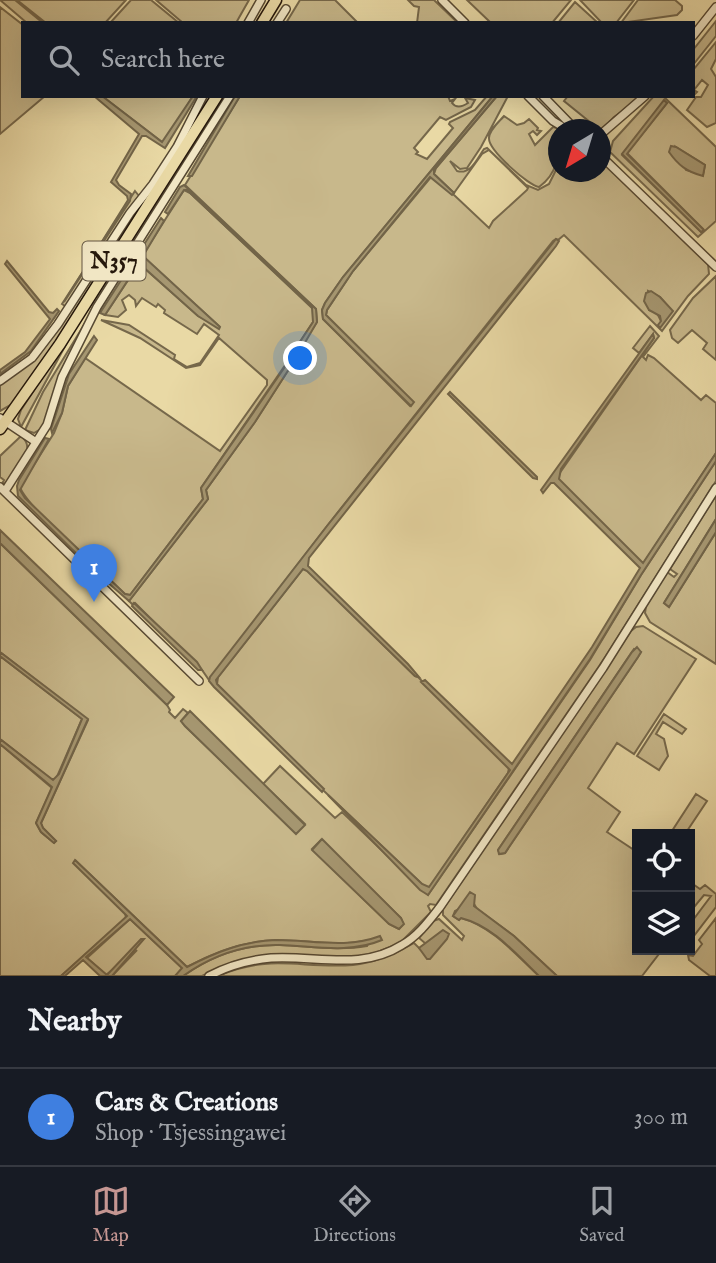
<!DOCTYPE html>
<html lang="en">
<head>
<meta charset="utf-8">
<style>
  body { margin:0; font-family:"IM FELL English",serif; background:#20242c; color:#f1f3f6 }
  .controls { position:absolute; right:21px; bottom:21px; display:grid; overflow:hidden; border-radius:0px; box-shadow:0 7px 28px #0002 }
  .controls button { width:63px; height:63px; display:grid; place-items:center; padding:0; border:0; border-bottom:2px solid #363941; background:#171b24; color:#f1f3f6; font:35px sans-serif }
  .compass { position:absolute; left:548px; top:119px; width:63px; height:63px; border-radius:50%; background:#171b24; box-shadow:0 7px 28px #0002; rotate:218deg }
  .you { position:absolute; left:301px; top:359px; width:24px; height:24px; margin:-18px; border:5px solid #fff; border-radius:50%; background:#1a73e8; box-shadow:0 0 0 10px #1a73e833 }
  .badge { display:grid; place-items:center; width:46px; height:46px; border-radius:50%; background:#c59692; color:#fff; font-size:23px; font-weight:700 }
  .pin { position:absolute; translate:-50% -58px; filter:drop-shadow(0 2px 4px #0008) }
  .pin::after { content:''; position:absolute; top:37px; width:24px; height:21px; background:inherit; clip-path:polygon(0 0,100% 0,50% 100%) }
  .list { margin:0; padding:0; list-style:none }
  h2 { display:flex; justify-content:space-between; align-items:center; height:91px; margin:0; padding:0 28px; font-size:30px }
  h2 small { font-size:23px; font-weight:400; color:#9ea1a6 }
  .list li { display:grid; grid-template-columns:46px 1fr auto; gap:21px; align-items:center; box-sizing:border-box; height:98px; padding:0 28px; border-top:2px solid #363941 }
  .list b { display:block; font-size:26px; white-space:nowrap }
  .list p { margin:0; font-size:23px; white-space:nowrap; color:#9ea1a6 }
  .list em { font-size:23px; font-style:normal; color:#9ea1a6 }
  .icon { flex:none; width:38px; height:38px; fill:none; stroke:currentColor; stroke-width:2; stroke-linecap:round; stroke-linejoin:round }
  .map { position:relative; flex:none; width:716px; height:976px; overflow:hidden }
  .search { position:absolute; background:#171b24; box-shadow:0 7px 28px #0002; left:21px; right:21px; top:21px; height:77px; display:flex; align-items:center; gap:18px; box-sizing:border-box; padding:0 24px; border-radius:0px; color:#9ea1a6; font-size:26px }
  .sheet { height:189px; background:#171b24 }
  nav { display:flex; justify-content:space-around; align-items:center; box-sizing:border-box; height:98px; border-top:2px solid #363941; background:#171b24; font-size:19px; color:#9ea1a6 }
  nav a { display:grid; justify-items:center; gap:4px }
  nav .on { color:#c59692 }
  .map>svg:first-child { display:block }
  .green { fill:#c8b88b; stroke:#76684b; stroke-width:2; fill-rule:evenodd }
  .water { fill:#a69771; stroke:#726448; stroke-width:2 }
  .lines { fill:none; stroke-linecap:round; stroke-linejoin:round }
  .street-casing { stroke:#564832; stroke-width:10 }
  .primary-casing { stroke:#25170b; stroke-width:13 }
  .street { stroke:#f1e6c4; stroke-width:7 }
  .primary { stroke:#e9d9a5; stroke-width:10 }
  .labels { text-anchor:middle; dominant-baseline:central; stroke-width:5; stroke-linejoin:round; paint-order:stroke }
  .shield { fill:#f1e6c4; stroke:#625542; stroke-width:2 }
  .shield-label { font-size:23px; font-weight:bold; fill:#25170b }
</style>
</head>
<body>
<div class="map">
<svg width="716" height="976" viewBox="0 0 716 976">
  <rect width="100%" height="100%" fill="#e9d9a5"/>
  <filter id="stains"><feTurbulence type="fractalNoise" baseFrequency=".00286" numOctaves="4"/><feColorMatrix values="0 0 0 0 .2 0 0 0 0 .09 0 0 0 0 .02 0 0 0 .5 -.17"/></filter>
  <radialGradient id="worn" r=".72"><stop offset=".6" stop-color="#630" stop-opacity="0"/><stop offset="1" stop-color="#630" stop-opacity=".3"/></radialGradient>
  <!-- green -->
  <path class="green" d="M0,0H15L43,23H27Z
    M17,0H126L105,23H46Z
    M131,0H151L179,23H110Z
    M156,0H249L236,23H183Z
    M300,0H335L358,23H286Z
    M408,0H434L458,23H417L419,7L414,6Z
    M467,0H571L552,23H491Z
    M580,0H634L616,23H602Z
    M638,0H675L682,6V10L677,15L621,23Z
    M575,2L598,23H558Z
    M0,7L23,25V96H45L0,134Z
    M716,21V36L693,65V50Z
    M716,42V59L711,69L716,77V123L707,127L687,110L696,97H701L708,85L702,80L694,90L697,92L693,96V70Z
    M102,96H193L165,142H162Z
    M207,96H213L55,344L12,404L0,411V385L34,359L186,131Z
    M240,96H448L450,101L455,99L452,103C456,108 462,107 468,103L465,98L475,100L471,107L446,120L440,117L414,148L418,152L416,154L427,159L453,128L449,124L450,122L475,110L487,96H493L343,277L325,303L322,310L323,319L410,406L413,402L326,315L327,310L353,271L431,177L453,194L489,228L493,221L527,190L528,188L489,150L482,154L454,193L434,174L436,168L497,96H508L481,147L467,168L460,169L450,161L457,171C471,175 477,159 484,149L487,148L526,185L538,190L549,184L558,166V172H600L601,159L708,264L709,274L688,296L662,331L564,235L558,240L556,239L553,241L327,526L209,680L202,670L135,603L132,604L129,601L208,499L206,490L255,422L289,369L291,365L288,361L201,488L203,499L130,595L125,594C105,574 27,508 20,487L54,433L62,413L68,386L85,358L220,451L267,385V380L219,338L200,365L186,368L140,338L101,320L129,325L175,355L174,359L187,367L200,363L219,335L204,324L197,334L164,313L165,310L158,304L156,307L142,298L136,306L135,300L129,295L122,300L126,310L118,317L105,315L138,265L142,266L198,316L220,327L142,256L184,190L190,193L313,308V322L292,354L293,358L317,322L316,309L185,185ZM648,291L660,297L672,311L661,321L657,313L649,310Z
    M568,96H638L636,102L614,117L601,131L564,101Z
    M654,96H663L716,147V221L698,237L610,152L613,141ZM664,101L667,103L627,153L703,229L701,232L622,155ZM676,147L705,165L703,175L686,170Z
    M504,116L517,125L524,123L529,119L538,128L537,130L541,131L537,135L533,131L529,134L535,145L553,127L561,129L558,130C558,153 560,172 539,187C529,186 488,150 489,138C489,130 499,122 504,116Z
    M135,191L139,196L68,305L65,306L62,304Z
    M716,276V360L703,349L707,343L692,330L678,343L672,338L670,330L693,298Z
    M87,320L44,427L34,433L25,430L43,392Z
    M650,326L659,336L643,357L646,360L648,355L654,358L701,400L706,395L716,403V453L643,564L565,488L557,477L654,338L653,334L639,353L633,348Z
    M75,328L21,427L18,419L21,410Z
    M21,436C38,449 16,469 8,483L2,484L4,480L0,477V456Z
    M716,461V481L606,656L436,905L430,904L428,906L431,912L400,943L375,953L349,958L260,956L233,962L202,976H183C211,956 245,944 280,945C309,946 338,951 367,946L370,940C339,947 308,940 276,940C244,941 216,951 187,967L75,860L125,912L126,918L61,976H0V744L52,788L36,823L41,832L54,843L56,841L43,828L41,823L88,720L0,652V543L167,705L170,710L169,712L175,718L183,709L188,713L181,721L185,726L296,833L305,824L263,784L280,766L335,818L342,812L428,895L590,660L641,575ZM321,840L401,918L403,924L399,929L389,924L312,849Z
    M716,495V519L664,603L669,607L716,532V664L650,622L645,613L646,606L667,572L674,577L677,574L670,569Z
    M303,569L307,570L415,676L418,677L509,768L508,773L429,888L422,884L324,791L217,684L218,677Z
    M643,626L696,659L634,754L617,743L588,788L620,812L607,832L637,852V950H662L642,976H557L514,936L477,909L473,902L455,911L453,916L459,920L461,918C492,926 516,955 539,976H218C271,953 301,969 353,965C375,963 395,954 414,943L420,949L441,932L426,944L419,938L433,921L439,919L462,940L464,936L443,915V909L631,631L636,627ZM634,649L641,652L638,657L505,853L500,854L498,850Z
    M0,656L82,719L56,779H51L0,739Z
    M664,714L686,729L682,734L663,722L656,734L664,739L668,756L659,770L637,756Z
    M696,794L707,801L685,834H670Z
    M690,882L700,889L705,885L716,894V907L690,941V924L711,896L704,895L690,912Z
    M716,918V976H710L689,960L688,955L693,956L702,944L699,940Z
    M130,919L182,968L183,969L175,976H112L137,950L106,975L87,958Z"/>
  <!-- water -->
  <path class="water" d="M94,96H102L162,142L193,96H197L165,148L146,136H142L116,180L119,185L131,194L130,201L64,302L128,200L127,196L111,182L139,134Z
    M235,96H240L192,176H188Z
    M493,96H497L434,170V174L454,193L452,195L430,177L353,271L327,310L326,315L329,318L414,402L411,406L323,319L322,310L325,303L343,277Z
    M664,100L667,103L627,154L704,230L701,232L622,154Z
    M671,146L676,147L705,165L703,176C687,172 678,165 669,152Z
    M184,185L316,309L317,322L296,358H293L292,354L313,322L312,308L187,190H184L168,214L165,212L180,187Z
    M161,218L164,221L143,256L220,327L219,329L198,316L142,266L138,265L105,315L100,313Z
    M556,239L559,241L556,246L309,558L308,566L408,664L419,677L415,676L307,571L303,569L216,680L217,684L324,789L322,792L214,687L209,681L210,677L327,526Z
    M7,261L49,312L53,313L57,309L59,311L31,351L0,374V370L25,352L50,319L5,264Z
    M651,291L660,297L673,311L660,328L658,325L661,321L660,316L649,310L644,301L646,293Z
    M653,334L654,338L561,469L559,479L643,563L716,453V461L641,575L590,659L428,895L420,890L328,795L422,884L429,887L510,770L421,682L425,680L512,764L592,647L640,568L554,483H551L543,493L541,490Z
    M94,336L97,340L68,386L62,413L52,433L51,429L69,374Z
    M289,361L291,364L289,369L255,422L206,490L208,499L129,601L90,567L18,496L17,486L19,480L45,438L49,439L20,490L25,498L125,594L130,595L203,499L201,488Z
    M450,392L537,477V479L533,478L448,394Z
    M716,519V532L669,607L664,603Z
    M0,530L174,697L167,705L0,543Z
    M134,603L197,662L202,670H198L132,606Z
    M637,647L641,652L638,657L505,853L499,854L498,850L632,652Z
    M0,652L88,719L41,823L43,828L56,841L54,843L41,832L36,823L52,787L0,744V739L53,780L59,774L82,719L0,656Z
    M190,711L305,825L296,834L185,726L181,721Z
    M322,839L401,918L404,924L399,929L389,924L312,850Z
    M75,860L187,967C216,952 244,941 276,940C312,940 346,949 380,936L382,940C349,954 314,946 280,945C245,944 211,956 183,976H175L182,968L130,919L86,957L107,975L141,939H144L112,976H100L83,960L65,976H61L127,916L73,863Z
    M470,892L475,895L474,906L514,936L557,976H539C516,954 493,926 461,918L459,920L453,916Z
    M443,930L449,934L447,939L430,959H427L419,948Z"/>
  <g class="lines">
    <defs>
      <path id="street" d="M442,0L465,23
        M248,23L261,0
        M277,23L286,9
        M693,36L716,7
        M528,96L553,121L568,130
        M543,96L576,130
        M600,135L645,96
        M600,155L716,267
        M0,381L32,358L58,324L130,213L153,184L177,147L203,96
        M0,418L36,442
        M0,487L199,681
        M5,491L47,425L62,377L97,307L230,96
        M209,976C228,966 250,960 271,958C316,955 361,971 402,945C418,936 429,921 440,907L603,668L716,488"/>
      <path id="primary" d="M262,23L276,0
        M0,429L60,344L217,96"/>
    </defs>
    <!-- street casing -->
    <use href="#street" class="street-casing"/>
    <!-- primary casing -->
    <use href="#primary" class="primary-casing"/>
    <!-- street -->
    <use href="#street" class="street"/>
    <!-- primary -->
    <use href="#primary" class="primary"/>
  </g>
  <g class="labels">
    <!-- shield labels -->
    <rect class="shield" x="82.5" y="241.5" width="63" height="39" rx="5"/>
    <g class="shield-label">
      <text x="114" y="261">N357</text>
    </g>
  </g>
  <rect width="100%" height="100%" filter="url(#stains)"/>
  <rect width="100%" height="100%" fill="url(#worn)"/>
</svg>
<div class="controls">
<button><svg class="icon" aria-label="locate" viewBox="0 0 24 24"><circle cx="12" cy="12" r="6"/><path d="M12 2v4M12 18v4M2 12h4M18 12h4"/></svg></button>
<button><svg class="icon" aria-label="layers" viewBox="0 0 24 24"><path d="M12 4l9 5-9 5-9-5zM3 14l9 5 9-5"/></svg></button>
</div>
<svg class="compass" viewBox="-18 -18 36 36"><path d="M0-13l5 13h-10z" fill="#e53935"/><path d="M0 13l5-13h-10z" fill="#9ea1a6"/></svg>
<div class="you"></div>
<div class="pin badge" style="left:94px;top:602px;background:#3f7fe0">1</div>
<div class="search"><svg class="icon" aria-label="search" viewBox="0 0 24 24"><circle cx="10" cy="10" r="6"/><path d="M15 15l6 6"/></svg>Search here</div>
</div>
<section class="sheet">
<h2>Nearby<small></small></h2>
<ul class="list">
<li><span class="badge" style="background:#3f7fe0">1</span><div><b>Cars &amp; Creations</b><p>Shop · Tsjessingawei</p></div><em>300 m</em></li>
</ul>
</section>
<nav>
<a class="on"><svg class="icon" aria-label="map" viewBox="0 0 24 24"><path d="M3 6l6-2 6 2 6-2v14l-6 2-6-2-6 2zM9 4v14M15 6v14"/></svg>Map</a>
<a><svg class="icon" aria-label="directions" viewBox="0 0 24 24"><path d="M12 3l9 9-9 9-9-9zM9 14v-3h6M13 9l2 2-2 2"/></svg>Directions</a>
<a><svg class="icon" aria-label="saved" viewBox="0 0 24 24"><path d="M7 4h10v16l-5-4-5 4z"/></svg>Saved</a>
</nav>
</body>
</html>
